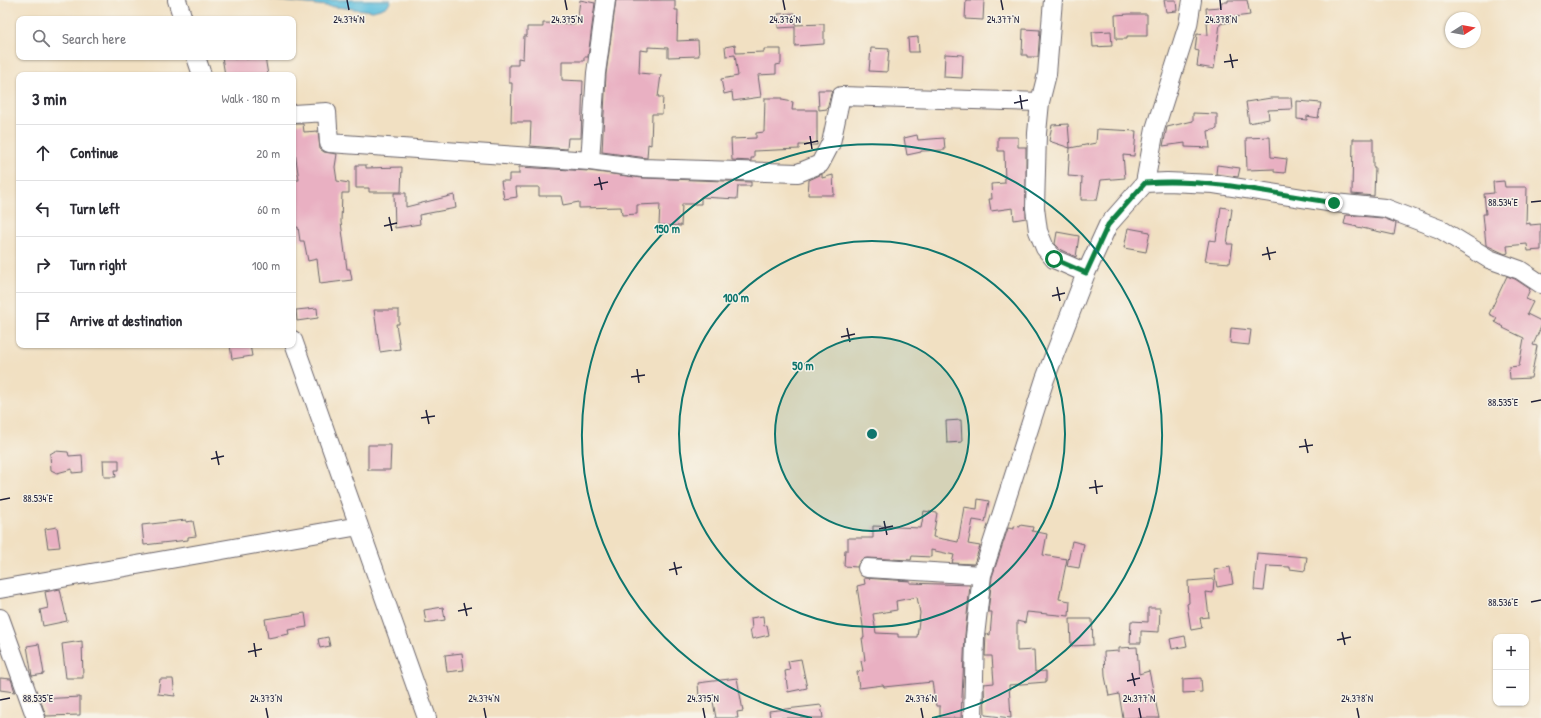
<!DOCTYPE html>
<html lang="en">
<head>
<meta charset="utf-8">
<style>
  body { margin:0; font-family:"Patrick Hand",sans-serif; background:#f7f7f7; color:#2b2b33 }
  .controls { position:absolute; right:12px; bottom:12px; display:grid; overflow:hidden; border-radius:8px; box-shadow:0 1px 3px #0004 }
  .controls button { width:36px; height:36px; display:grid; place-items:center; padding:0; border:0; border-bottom:1px solid #e1e1e2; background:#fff; color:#2b2b33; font:20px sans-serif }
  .compass { position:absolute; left:1445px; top:12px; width:36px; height:36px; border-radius:50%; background:#fff; box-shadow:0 1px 3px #0004; rotate:79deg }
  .stop { position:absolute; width:12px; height:12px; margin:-9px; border:3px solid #0b8043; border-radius:50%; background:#fff }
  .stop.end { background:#0b8043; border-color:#fff; box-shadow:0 1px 4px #0008 }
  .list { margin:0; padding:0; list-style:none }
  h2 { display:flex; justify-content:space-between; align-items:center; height:52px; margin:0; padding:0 16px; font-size:17px }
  h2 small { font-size:13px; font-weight:400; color:#7c7c81 }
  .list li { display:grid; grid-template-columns:26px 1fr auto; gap:12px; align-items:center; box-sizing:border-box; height:56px; padding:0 16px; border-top:1px solid #e1e1e2 }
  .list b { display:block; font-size:15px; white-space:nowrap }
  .list em { font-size:13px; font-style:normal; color:#7c7c81 }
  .icon { flex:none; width:22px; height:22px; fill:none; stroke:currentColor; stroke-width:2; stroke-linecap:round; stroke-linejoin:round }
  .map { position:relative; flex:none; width:1541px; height:718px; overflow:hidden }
  .search { position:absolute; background:#fff; box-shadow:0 1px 3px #0004; left:16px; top:16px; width:280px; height:44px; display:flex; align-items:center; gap:10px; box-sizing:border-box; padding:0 14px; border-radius:8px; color:#7c7c81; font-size:15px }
  .panel { position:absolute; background:#fff; box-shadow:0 1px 3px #0004; left:16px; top:72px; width:280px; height:276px; border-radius:8px }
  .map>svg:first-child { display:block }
  .water { fill:#60c0de; stroke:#41718c }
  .building { fill:#e9b0c2; fill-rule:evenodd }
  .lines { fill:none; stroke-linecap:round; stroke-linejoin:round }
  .minor-casing { stroke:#6a646a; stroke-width:20 }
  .minor { stroke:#fff; stroke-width:18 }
  .route { stroke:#0b8043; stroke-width:5 }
  .ticks { fill:none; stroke:#22223b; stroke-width:1.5 }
  .ring { fill:none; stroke:#0f766e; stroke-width:2 }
  .ticks-label { font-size:10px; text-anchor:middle; fill:#22223b; stroke:#f7f3e8; stroke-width:3; stroke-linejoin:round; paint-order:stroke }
  .centre { fill:#0f766e; stroke:#f7f3e8; stroke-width:2 }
  .ring-label { font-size:12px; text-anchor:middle; font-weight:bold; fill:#0f766e; stroke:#f7f3e8; stroke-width:3; stroke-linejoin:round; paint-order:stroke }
</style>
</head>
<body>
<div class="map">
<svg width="1541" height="718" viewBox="0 0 1541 718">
  <rect width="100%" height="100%" fill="#f7f3e8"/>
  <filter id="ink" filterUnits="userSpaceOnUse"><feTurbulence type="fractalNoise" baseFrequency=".025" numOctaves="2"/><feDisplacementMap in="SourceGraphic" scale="8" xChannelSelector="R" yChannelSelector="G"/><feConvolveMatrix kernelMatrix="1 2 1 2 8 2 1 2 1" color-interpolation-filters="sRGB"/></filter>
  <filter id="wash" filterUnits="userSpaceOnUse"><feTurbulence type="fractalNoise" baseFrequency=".012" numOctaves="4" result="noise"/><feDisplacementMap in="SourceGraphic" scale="16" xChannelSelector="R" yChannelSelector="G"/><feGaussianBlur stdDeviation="0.9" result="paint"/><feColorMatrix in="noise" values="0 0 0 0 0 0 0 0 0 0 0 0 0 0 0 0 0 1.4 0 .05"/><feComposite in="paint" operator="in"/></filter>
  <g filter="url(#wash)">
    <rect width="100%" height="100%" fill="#f1e0c2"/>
    <!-- water -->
    <path class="water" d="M271,0H391C389,8 379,9 373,11Z"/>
    <g id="blocks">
      <!-- building -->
      <path class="building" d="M580,0L595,3L588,57H584V61H562V80L583,81L581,138H568L567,149L530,146L531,122H511L512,83H509V65H518V58L523,59L524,36H527V27H543V23L577,24Z
        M616,0H675V10H678L677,41L698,40L699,56L668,57V48L648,47V51L640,50L639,73L661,75L658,97H663L662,114H652L651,145L648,144L647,158L602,152L606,74Z
        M966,0H984L983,20L965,19Z
        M1164,0H1176L1177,11L1166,12Z
        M1228,0H1247L1250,15L1234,17L1235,21L1220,24L1214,69L1197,66L1199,51L1195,50L1197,34L1208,35L1206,8L1221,7V2H1228Z
        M795,13V25L824,24V44L795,46V27L778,28V14Z
        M1129,14H1147V36H1127V39H1116L1115,15Z
        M1023,29L1040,30L1038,57H1027V55H1022Z
        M1111,31L1112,46L1093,47L1092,32Z
        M918,37L919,52H909L908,38Z
        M735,45L736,53L764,52V49H781V64L776,65V74L758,75L761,97L733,101L732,92L724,94L721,79L738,76L735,55L726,56L725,47Z
        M871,48L889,49L887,72L869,71Z
        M945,54L963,55L962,78L944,77Z
        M222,57H233L234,59L245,57L246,59L265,57L268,75H225Z
        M818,90H832L827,109L819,110Z
        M765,98H782V100L793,102L792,110H817V145H799V149L754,151V158H751V161L732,160L731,139L756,138V133L764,132Z
        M1271,98H1291L1292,109L1268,110L1269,119L1249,123L1246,102Z
        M1297,101L1321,103L1318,118L1307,116V120L1297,119Z
        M1193,113L1217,114V129L1208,131L1210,148L1185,147V143L1163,146L1167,127L1193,121Z
        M293,124H303L304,132L318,131L320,149L324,152L337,154L335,167L337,181L349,183V193H342L341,222L347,269H350L352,280L320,284L317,259L308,261L304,241H300L298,227L293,228V180H299L295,152H293Z
        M1068,124L1070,148L1049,141L1052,125Z
        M1097,129L1136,131L1134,156L1123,155L1125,178L1101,180L1097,200H1081L1082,177L1068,176L1070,148L1096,143Z
        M917,135L918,140L944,138L945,150L921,151V152L907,155L904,138Z
        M998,137H1018V147H1026V218L1014,220L1013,208L991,211L989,199H992L991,184L1005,183L1004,151H998Z
        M1270,137L1271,157L1287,159L1285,173L1274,172V169L1247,170L1246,138Z
        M1353,139H1373V167H1375L1374,196L1352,194Z
        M356,165H366V168L402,167L401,192H369V188H356Z
        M1217,165L1240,168L1238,177L1216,174Z
        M519,167L589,171L642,178L751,182V186H738L737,199L701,197V204H682L681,226L659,225L660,204L637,205V214L622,215L621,207L579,208V202L563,205L561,196H539V187H516L517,197L504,199L501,181H509V174H519Z
        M822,174V178L833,175L834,195H808L809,180Z
        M1504,181L1505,187H1527L1526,224L1530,223V225L1541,224V250L1528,251L1527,244L1507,246L1508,253L1505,254L1486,245L1483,214H1486L1484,194L1494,193L1493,182Z
        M394,193H406V207L454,195L456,208L419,215L420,224L395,228Z
        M1221,207L1232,209L1227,244H1233L1230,263L1205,261L1209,240L1216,241Z
        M1346,215L1383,218L1396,223L1394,235L1344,224Z
        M1128,228L1150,232L1146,252L1124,248Z
        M1057,232L1079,236L1076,257L1061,250L1055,244Z
        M1507,276L1515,279L1530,289L1526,299L1533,302L1527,314L1541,321V327L1533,345L1537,346L1531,378L1510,379L1509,367L1519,366L1524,338L1503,328L1504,327L1495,322L1497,318L1489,314Z
        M317,308L318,318L297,321L296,310Z
        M374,310H399V324H396L400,349L380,352Z
        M1231,328L1251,330L1249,345L1230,343Z
        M230,345H250L252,356L232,359Z
        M961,420L962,442L947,443L946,421Z
        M368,445H391L390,470H368Z
        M55,451L68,452L69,456L82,455L83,472L72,473V469L57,473L51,470L50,454Z
        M103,460H119V470H115L116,477H104Z
        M978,499L989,501L985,522L973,520L968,544L980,546L974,564L952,563L954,555L931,550V557L912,556L911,560L867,558L862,559L857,567L844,566L845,550H848V538H873V526L921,528L924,511L937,513L933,537L958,542L964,507L977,509Z
        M186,520V522L193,521L196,536L188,537V540L144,545L142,525Z
        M1020,525L1033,527L1032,531L1047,534L1043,555L1067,559L1059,599L1070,601L1069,616L1027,612L1025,623L1017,621V651L1034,650L1035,672L1046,671V682L1009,685L1011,718L985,715L984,684L994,683L992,656H985L986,634L990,635L992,612H988L992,577L1008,528L1014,529V526L1020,527Z
        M57,527L60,547L48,548L45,529Z
        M1072,541L1084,544L1079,568L1067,566Z
        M1257,553L1307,557L1305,571L1290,569V567L1267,566L1264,591L1254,590Z
        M1230,567L1233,584L1217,587L1214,570Z
        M864,578L910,581V583L970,585L965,635L961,718H940V706H936L932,682L884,687L883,685L859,688L857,672L863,671L861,661L865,660L862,638H864L863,626L857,586L865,584ZM917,597L920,613L917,637H898V634L876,633L873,614L897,610L896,601Z
        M1214,579L1213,593L1206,592L1209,617L1200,618L1202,628L1191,630L1187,604L1189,603L1188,581Z
        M60,589L67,621L43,626L40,610L48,608L45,592Z
        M443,607L445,620L426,623L424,610Z
        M1148,608H1160L1159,632L1141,631V643H1130L1131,621L1148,622Z
        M305,613L307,627L288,630L289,634L268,638L265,619Z
        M763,616L764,626L767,625L769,635L752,639L750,629H752L751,618Z
        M1070,619H1092L1093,645L1071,646Z
        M1185,636L1187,646L1172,649L1170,639Z
        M328,637L330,646L320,648L318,639Z
        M82,641L83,678H66L62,644Z
        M39,644L44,674L32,676L27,646Z
        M1137,647L1139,674L1149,671L1159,718H1123L1119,694L1109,696L1105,676L1104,652L1119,651V648Z
        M462,653L464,670L447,672L445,655Z
        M801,659L807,688L788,692L785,671L790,670L788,661Z
        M0,678L11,679L15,692L0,690Z
        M737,678L743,711L737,712L738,718H716L712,696L699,698L698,683Z
        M1201,678L1202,692L1183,693V679Z
        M160,679H173L175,696L158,694Z
        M80,697V715L46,716L40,699Z
        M821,705L823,718H770L769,711Z"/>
    </g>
  </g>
  <g filter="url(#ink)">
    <use href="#blocks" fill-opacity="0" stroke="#6a646a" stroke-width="1"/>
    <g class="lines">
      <defs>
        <path id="minor" d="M177,0L183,19
          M1053,0L1047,74L1040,102L1037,133L1035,208L1038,231L1045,248L1054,259L1086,273
          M196,57L202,75
          M293,114L327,112L329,143L590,161L596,73L606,0
          M590,161L642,168L798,173L820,164L831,143L841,96L1040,102
          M1145,183L1155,129L1188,25L1192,0
          M293,340L427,718
          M867,568L982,575
          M0,589L359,526
          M0,618L36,718
          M973,718L975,636L982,575L1045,379L1086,273L1108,225L1145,183L1167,182L1214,184L1334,203L1385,208L1440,229L1489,259L1520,270L1541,284"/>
      </defs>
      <!-- minor casing -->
      <use href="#minor" class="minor-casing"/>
      <!-- minor -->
      <use href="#minor" class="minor"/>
    </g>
  </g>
  <g class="lines" filter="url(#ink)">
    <!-- route -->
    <path class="route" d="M1054,259L1086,273L1108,225L1145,183C1208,178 1272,193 1334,203"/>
  </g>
  <!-- ticks -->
  <path class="ticks" d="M347,0L349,10M565,0L567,10M783,0L785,10M1001,0L1003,10M1220,0L1221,10M1230,54L1233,68M1224,62L1238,60M1020,95L1022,109M1014,103L1028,100M810,136L812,149M804,144L818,141M599,177L602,190M594,185L608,182M1531,202L1541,201M389,217L392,231M384,226L397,223M1267,247L1270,260M1262,255L1276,252M1057,287L1060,301M1052,296L1065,293M847,328L850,342M841,337L855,334M637,369L639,383M631,377L645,375M1531,402L1541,400M426,410L429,424M421,418L435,416M1305,439L1308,453M1299,447L1313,445M216,451L219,465M211,459L224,456M1095,480L1097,494M1089,488L1103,486M0,500L10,498M884,521L887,535M879,529L893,526M674,562L677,575M669,570L682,567M1531,602L1541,600M464,603L467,616M458,611L472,608M1342,632L1345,645M1337,640L1351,637M254,643L256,657M248,652L262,649M1132,673L1135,686M1127,681L1140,678M0,700L10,698M266,708L268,718M484,708L486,718M703,708L705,718M921,708L923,718M1139,708L1141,718M1357,708L1359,718"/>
  <!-- distance rings -->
  <circle cx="872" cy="434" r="97" fill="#0f766e" fill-opacity=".12"/>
  <g class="ring">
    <circle cx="872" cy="434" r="97"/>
    <circle cx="872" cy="434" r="193"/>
    <path d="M812 718A290 290 0 1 1 932 718"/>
  </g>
  <g class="ticks-label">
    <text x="349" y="23">24.374°N</text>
    <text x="567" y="23">24.375°N</text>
    <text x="785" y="23">24.376°N</text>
    <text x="1003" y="23">24.377°N</text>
    <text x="1221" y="23">24.378°N</text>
    <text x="1503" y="206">88.534°E</text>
    <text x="1503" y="406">88.535°E</text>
    <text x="38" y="502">88.534°E</text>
    <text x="1503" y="606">88.536°E</text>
    <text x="38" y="702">88.535°E</text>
    <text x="266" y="702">24.373°N</text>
    <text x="484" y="702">24.374°N</text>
    <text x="703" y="702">24.375°N</text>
    <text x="921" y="702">24.376°N</text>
    <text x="1139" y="702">24.377°N</text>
    <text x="1357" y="702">24.378°N</text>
  </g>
  <circle cx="872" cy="434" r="6" class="centre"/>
  <g class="ring-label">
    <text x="667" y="233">150 m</text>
    <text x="736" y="302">100 m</text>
    <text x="803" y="370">50 m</text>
  </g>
</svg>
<div class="controls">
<button>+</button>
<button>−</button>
</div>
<svg class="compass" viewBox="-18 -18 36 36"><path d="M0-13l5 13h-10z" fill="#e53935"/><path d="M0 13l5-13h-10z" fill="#7c7c81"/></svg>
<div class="stop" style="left:1054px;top:259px"></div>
<div class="stop end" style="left:1334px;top:203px"></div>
<div class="search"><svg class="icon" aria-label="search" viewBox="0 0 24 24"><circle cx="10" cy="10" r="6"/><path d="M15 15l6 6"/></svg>Search here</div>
<section class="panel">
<h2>3 min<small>Walk · 180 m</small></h2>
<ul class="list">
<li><svg class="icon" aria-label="ahead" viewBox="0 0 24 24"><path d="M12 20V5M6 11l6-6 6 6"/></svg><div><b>Continue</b></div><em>20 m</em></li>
<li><svg class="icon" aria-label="left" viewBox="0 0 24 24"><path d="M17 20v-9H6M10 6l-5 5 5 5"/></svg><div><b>Turn left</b></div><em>60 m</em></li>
<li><svg class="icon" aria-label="right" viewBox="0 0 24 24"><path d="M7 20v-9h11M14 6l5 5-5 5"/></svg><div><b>Turn right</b></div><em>100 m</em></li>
<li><svg class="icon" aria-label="arrive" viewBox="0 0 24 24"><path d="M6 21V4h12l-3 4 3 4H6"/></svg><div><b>Arrive at destination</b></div></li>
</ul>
</section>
</div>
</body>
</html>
